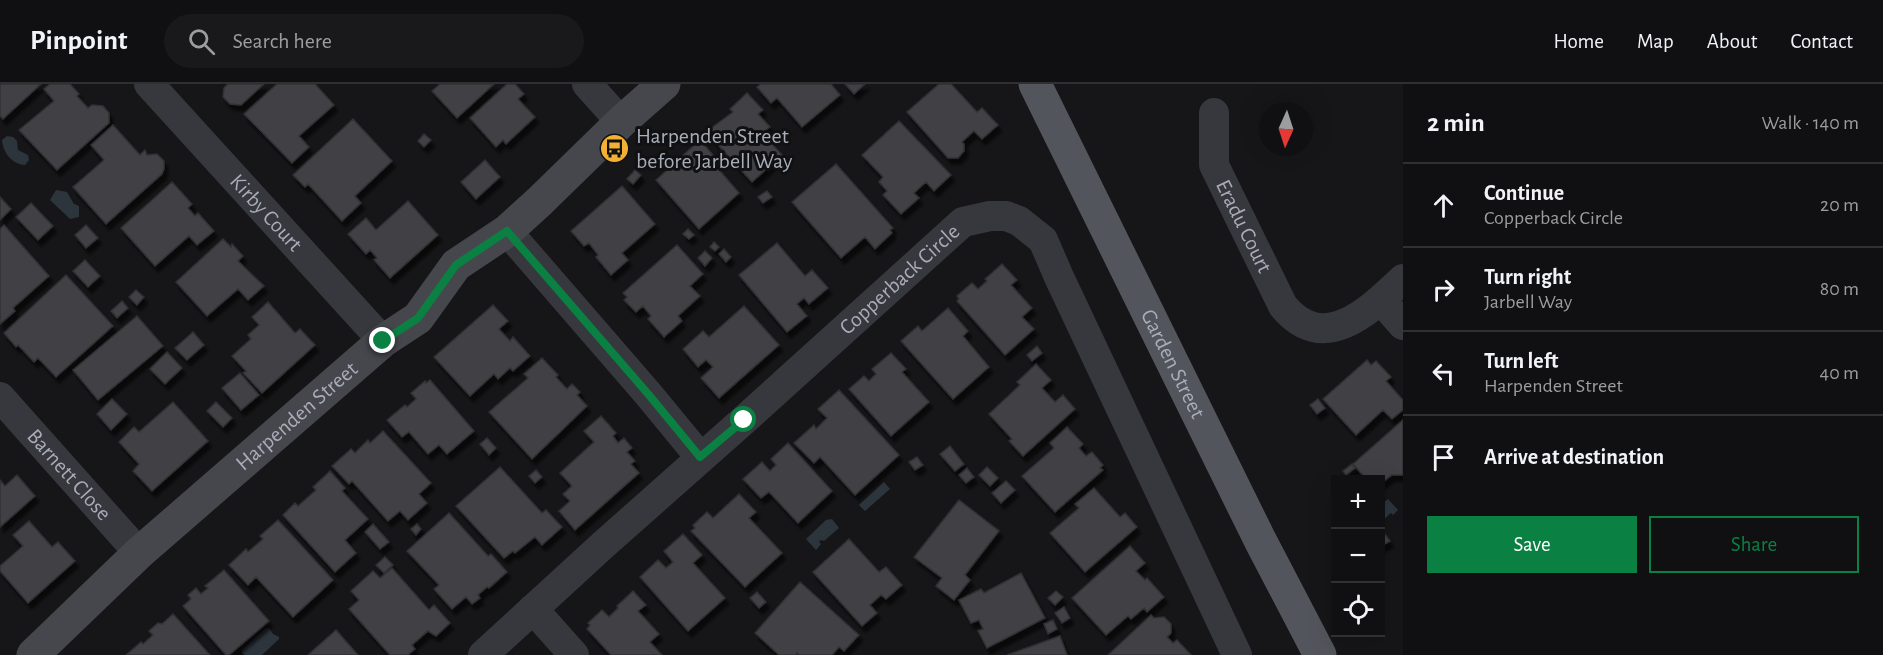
<!DOCTYPE html>
<html lang="en">
<head>
<meta charset="utf-8">
<style>
  body { margin:0; font-family:"Alegreya Sans",sans-serif; background:#19191b; color:#f1f3f6 }
  .controls { position:absolute; right:18px; bottom:18px; display:grid; overflow:hidden; border-radius:0px; box-shadow:0 6px 24px #0002 }
  .controls button { width:54px; height:54px; display:grid; place-items:center; padding:0; border:0; border-bottom:2px solid #303032; background:#101012; color:#f1f3f6; font:30px sans-serif }
  .compass { position:absolute; left:1259px; top:18px; width:54px; height:54px; border-radius:50%; background:#101012; box-shadow:0 6px 24px #0002; rotate:183deg }
  .stop { position:absolute; width:18px; height:18px; margin:-14px; border:4px solid #0b8043; border-radius:50%; background:#fff }
  .stop.end { background:#0b8043; border-color:#fff; box-shadow:0 2px 6px #0008 }
  .list { margin:0; padding:0; list-style:none }
  h2 { display:flex; justify-content:space-between; align-items:center; height:78px; margin:0; padding:0 24px; font-size:26px }
  h2 small { font-size:20px; font-weight:400; color:#9c9d9f }
  .list li { display:grid; grid-template-columns:39px 1fr auto; gap:18px; align-items:center; box-sizing:border-box; height:84px; padding:0 24px; border-top:2px solid #303032 }
  .list b { display:block; font-size:22px; white-space:nowrap }
  .list p { margin:0; font-size:20px; white-space:nowrap; color:#9c9d9f }
  .list em { font-size:20px; font-style:normal; color:#9c9d9f }
  .actions { display:flex; gap:12px; padding:18px 24px }
  .actions a { flex:1; padding:14px 0; border:2px solid #0b8043; border-radius:0px; text-align:center; font-size:21px; color:#0b8043 }
  .actions .main { background:#0b8043; color:#fff }
  .icon { flex:none; width:33px; height:33px; fill:none; stroke:currentColor; stroke-width:2; stroke-linecap:round; stroke-linejoin:round }
  .map { position:relative; flex:none; width:1403px; height:571px; overflow:hidden }
  header { display:flex; align-items:center; gap:36px; box-sizing:border-box; height:84px; padding:0 30px; background:#101012; border-bottom:2px solid #303032 }
  header strong { font-size:28px }
  nav { display:flex; gap:33px; margin-inline-start:auto; font-size:21px }
  .search { width:420px; height:54px; background:#19191b; display:flex; align-items:center; gap:15px; box-sizing:border-box; padding:0 21px; border-radius:33px; color:#9c9d9f; font-size:22px }
  main { display:flex }
  aside { flex:1; background:#101012 }
  .map>svg:first-child { display:block }
  .water { fill:#2c353c }
  .building { fill:#404145; stroke:#303034; stroke-width:1.5; filter:url(#shadow) }
  .lines { fill:none; stroke-linecap:round; stroke-linejoin:round }
  .street { stroke:#37383d; stroke-width:30 }
  .secondary { stroke:#45474d; stroke-width:33 }
  .primary { stroke:#53555c; stroke-width:33 }
  .route { stroke:#0b8043; stroke-width:8 }
  .labels { text-anchor:middle; dominant-baseline:central; stroke-width:6; stroke-linejoin:round; paint-order:stroke }
  .poi-label { font-size:22px; fill:#a8adb8; stroke:#111113; text-anchor:start }
  .street-label { font-size:22px; fill:#a8adb8; stroke:#111113 }
</style>
</head>
<body>
<header>
<strong>Pinpoint</strong>
<div class="search"><svg class="icon" aria-label="search" viewBox="0 0 24 24"><circle cx="10" cy="10" r="6"/><path d="M15 15l6 6"/></svg>Search here</div>
<nav><a>Home</a><a>Map</a><a>About</a><a>Contact</a></nav>
</header>
<main>
<div class="map">
<svg width="1403" height="571" viewBox="0 0 1403 571">
  <defs>
    <filter id="shadow"><feDropShadow dx="3.5" dy="6" stdDeviation="1.5" flood-color="#0009"/></filter>
  </defs>
  <rect width="100%" height="100%" fill="#161618"/>
  <!-- water -->
  <path class="water" d="M7,52L13,53L17,57L18,66L28,71L29,76L25,81C12,80 3,69 2,56Z
    M56,106L67,108L74,120L79,122V133L70,135L50,116Z
    M884,398L890,405L865,427L859,421Z
    M1388,415L1398,426L1393,431L1391,429L1381,438V421Z
    M832,435L839,444L824,457L821,456L819,458L821,460L816,466L806,455L826,436Z
    M269,544L273,550L279,553V555L262,571H245L242,569V566L265,545Z"/>
  <!-- building -->
  <path class="building" d="M0,0H41L3,35L0,32Z
    M50,0H70L79,10L77,12L88,24L92,21L103,22L109,29V39L57,86L19,46L54,17L44,5Z
    M228,0H264L241,21L230,20L223,13L224,4Z
    M277,0H315L334,21L299,52L309,63L292,79L244,30Z
    M440,0H494L457,34L432,7Z
    M507,0H515L524,10L518,15L535,33L506,60L503,56L496,63L470,34Z
    M761,0H831L840,11L802,43L777,14L771,19L757,3Z
    M845,0H865L854,10Z
    M939,0H951L977,28L982,24L998,41L982,55L974,47L962,58L964,60V67L958,74H948L907,28Z
    M747,9L763,26L758,30L770,43L762,49L782,71L752,98L706,48L733,28L730,25Z
    M353,35L392,77L355,112L361,119L342,137L308,100L305,103L293,91Z
    M899,37L951,91L934,107L926,98L914,109L919,114L901,130L883,111L887,107L879,98L883,93L862,71Z
    M113,41L140,71L145,66L147,71L157,70L164,77V85L162,90L106,140L73,103L104,76L91,61Z
    M424,50L431,56L424,63L418,57Z
    M700,56L718,77L714,80L739,109L699,145L656,96L672,82L676,86L683,79L678,76Z
    M485,76L500,93L476,115L461,98Z
    M836,80L893,144L890,146L892,149L875,165L865,153L841,174L792,118Z
    M635,86L641,91L633,100L627,95Z
    M172,98L192,120L188,124L195,132L198,129L214,147L197,161L189,152L155,182L121,144Z
    M622,102L655,140L622,169L628,176L611,191L596,173L598,171L589,159L584,162L571,147Z
    M767,107L772,113L763,119L758,113Z
    M0,113L11,125L0,136Z
    M408,117L438,151L390,194L374,176L377,174L370,166L366,170L348,150L366,134L376,146Z
    M31,119L53,142L38,156L16,133Z
    M4,141L49,192L13,224L15,227L0,240V145Z
    M86,141L98,154L86,164L75,151Z
    M688,145L694,151L689,155L683,150Z
    M223,155L231,163L232,160L243,172L238,177L264,202L248,216L238,205L207,232L176,198Z
    M714,158L719,163L715,167L710,163Z
    M777,159L805,192L812,186L828,204L809,220L804,214L797,220L807,232L787,248L739,191Z
    M677,161L703,190L690,202L700,212L678,232L682,237L664,253L648,235L651,232L643,222L636,228L624,216L627,213L623,209Z
    M724,165L731,173L726,178L719,170Z
    M705,167L712,174L705,182L698,174Z
    M85,176L100,192L88,203L73,187Z
    M1002,180L1017,196L1011,201L1032,224L1022,233L1034,245L1005,271L957,217L959,215L957,212L972,199L978,205L987,197L985,195Z
    M66,191L113,242L56,293L38,274L34,278L18,261L16,263L4,249Z
    M136,206L144,213L137,221L129,213Z
    M122,217L128,224L117,234L111,227Z
    M268,218L295,249L300,245L315,261L262,309L243,289L246,287L232,272L251,255L248,251L259,241L252,233Z
    M493,221L508,237L499,245L510,257L513,253L530,272L513,287L510,284L498,295L494,290L470,312L434,273Z
    M744,222L779,261L719,314L701,294L713,283L706,276L698,283L683,265L703,247L709,253Z
    M948,224L968,247L963,252L989,283L953,315L901,257L918,242L922,247Z
    M137,232L163,262L98,316L73,286Z
    M193,248L204,261L187,276L175,264Z
    M1037,262L1042,269L1032,277L1027,271Z
    M167,268L182,284L165,300L150,285Z
    M891,269L906,285L902,288L929,318L891,352L849,305L864,292L869,297L876,290L872,285Z
    M542,274L558,291L556,293L567,305L572,300L580,308L577,311L587,322L532,375L489,328L528,294L524,290Z
    M1367,276L1371,281L1376,277L1391,293L1386,297L1403,316V326L1392,335L1383,326L1356,351L1323,315Z
    M1036,280L1051,296L1042,304L1055,318L1063,311L1075,325L1023,372L1009,357L1012,355L989,330L1020,301L1017,298Z
    M240,289L259,311L241,326L222,304Z
    M430,296L474,347L447,370L439,361L428,370L409,348L402,353L387,336L405,321L407,323L416,315L411,309L425,297L426,299Z
    M839,306L899,371L855,411L820,373L814,379L794,359L814,341L816,345L827,334L818,325Z
    M112,315L127,330L111,346L97,330Z
    M1318,315L1325,324L1317,330L1310,321Z
    M173,318L208,357L152,407L133,387L139,380L119,358L134,343L139,348Z
    M216,318L232,334L223,343L207,327Z
    M601,332L616,349L613,352L618,359L624,354L632,364L627,368L635,377L631,380L639,389L575,446L559,427L570,417L563,410L572,402L560,389L594,358L584,347Z
    M1403,336V391H1392L1380,400V396H1367L1353,380Z
    M1067,343L1083,360L1079,364L1086,372L1092,368L1103,381L1100,384L1103,386L1055,428L1022,392L1054,364L1050,359Z
    M383,347L431,399L419,410L427,419L408,436L400,427L388,437L352,397L349,400L332,382L351,365L355,369L368,356L370,359Z
    M487,354L496,364L489,371L480,360Z
    M788,359L832,407L798,439L769,408L761,414L743,395L762,378L770,387L776,381L771,375Z
    M950,362L964,380L955,387L940,370Z
    M917,373L923,381L915,386L909,378Z
    M1352,380L1355,384L1346,391L1343,387Z
    M500,383L542,429L546,426L562,443L542,461L535,453L515,469L513,467L504,474L456,422Z
    M987,383L998,394L990,402L979,391Z
    M967,384L974,393L966,399L959,391Z
    M536,386L542,393L535,399L529,392Z
    M330,387L345,404L342,407L368,435L345,456L356,469L335,488L283,431L295,419L298,422L316,406L313,403Z
    M17,391L35,412L0,443V396L5,402Z
    M1006,397L1015,406L1001,419L992,409Z
    M1094,404L1120,433L1125,429L1137,443L1085,488L1050,449L1079,424L1075,420Z
    M739,410L756,428L749,434L782,469L745,503L691,447L695,444L693,441L707,428L713,434Z
    M959,416L999,447L965,491L970,496L954,516L936,502L942,494L914,473Z
    M449,429L488,472L491,470L507,488L489,504L487,503L478,511L480,514L472,520L466,513L452,525L434,505L439,501L407,467Z
    M278,436L333,496L293,533L256,493L248,501L229,481L246,465L248,468L263,455L260,452Z
    M29,437L52,463L58,458L75,477L28,519L0,487V482L23,462L13,451Z
    M373,440L389,458L380,465L365,448Z
    M417,440L421,445L416,451L411,445Z
    M1384,449L1390,457L1380,463V451Z
    M683,450L702,471L693,479L725,514L688,547L640,493L658,476L666,484L673,478L664,467Z
    M849,455L879,488L886,483L902,501L886,515L881,511L870,521L877,529L862,542L813,488Z
    M1130,462L1145,479L1136,487L1145,496L1147,494L1164,513L1147,528L1144,524L1131,535L1128,532L1106,551L1072,514Z
    M385,473L393,481L384,489L376,481Z
    M392,484L429,526L434,521L450,539L436,552L428,547L412,561L415,565L408,571H390L349,525L359,516L351,507L373,487L380,494Z
    M224,486L269,537L229,571H226L183,522L191,515L188,511L196,504L201,510L208,504L205,502Z
    M1021,489L1045,534L987,564L978,547L983,545L979,536L971,539L959,516L981,505L984,509Z
    M800,498L859,551L844,567L839,563L832,571H799L797,569L796,571H779L755,549Z
    M633,507L646,521L638,527L659,550L650,558L662,571H611L587,545L590,541L588,539L602,526L609,533L618,524L617,522Z
    M1056,507L1063,513L1055,521L1048,514Z
    M757,508L766,518L759,524L750,514Z
    M1064,523L1070,534L1062,539L1055,529Z
    M173,530L210,571H126L141,558L143,560L153,551L149,547L158,539L162,540Z
    M1151,531L1154,534L1164,533L1171,540V549L1167,553L1173,559L1177,556L1191,571H1108Z
    M1053,536L1057,545L1048,550L1044,540Z
    M336,546L358,571H308Z
    M1060,552L1067,571H1007Z"/>
  <g class="lines">
    <!-- street -->
    <g class="street">
      <path id="s1" d="M149,0L383,257"/>
      <path d="M587,0L621,38"/>
      <path id="s2" d="M1214,29V81L1283,222C1324,272 1370,226 1403,195"/>
      <path d="M507,147L649,311L700,373"/>
      <path d="M1381,216L1403,241"/>
      <path id="s3" d="M0,313L139,469"/>
      <path d="M533,525L574,571"/>
      <path id="s4" d="M483,571L603,461L744,336L963,138L990,132H1006L1019,137L1043,156L1059,193L1237,571"/>
    </g>
    <!-- secondary -->
    <path class="secondary" id="s5" d="M33,571L139,469L383,257L418,234L456,181L507,147L539,118L621,38L664,0"/>
    <!-- primary -->
    <path class="primary" id="s6" d="M1035,0L1260,456L1320,571"/>
  </g>
  <g class="lines">
    <!-- route -->
    <path class="route" d="M383,257L418,234L456,181L507,147L649,311L700,373L744,336"/>
  </g>
  <!-- icons -->
  <defs>
    <symbol id="bus-disc" viewBox="-11 -11 22 22"><circle r="9.5" fill="#f2b134" stroke="#111113"/><path d="M-5-6H5V4H4V6H2V4H-2V6H-4V4H-5ZM-3.5-4V0h7V-4ZM-3.5 1.2v1.5H-2V1.2ZM2 1.2v1.5H3.5V1.2Z" fill="#111"/></symbol>
  </defs>
  <g fill-rule="evenodd">
    <use href="#bus-disc" x="598" y="48" width="33" height="33"/>
  </g>
  <g class="labels">
    <!-- poi labels -->
    <g class="poi-label">
      <text x="636" y="52">Harpenden Street<tspan x="636" dy="25">before Jarbell Way</tspan></text>
    </g>
    <!-- street labels -->
    <g class="street-label">
      <text stroke="none"><textPath href="#s1" startOffset="174">Kirby Court</textPath></text>
      <text stroke="none"><textPath href="#s2" startOffset="120">Eradu Court</textPath></text>
      <text stroke="none"><textPath href="#s4" startOffset="561">Copperback Circle</textPath></text>
      <text stroke="none"><textPath href="#s6" startOffset="312">Garden Street</textPath></text>
      <text stroke="none"><textPath href="#s5" startOffset="356">Harpenden Street</textPath></text>
      <text stroke="none"><textPath href="#s3" startOffset="104">Barnett Close</textPath></text>
    </g>
  </g>
</svg>
<div class="controls">
<button>+</button>
<button>−</button>
<button><svg class="icon" aria-label="locate" viewBox="0 0 24 24"><circle cx="12" cy="12" r="6"/><path d="M12 2v4M12 18v4M2 12h4M18 12h4"/></svg></button>
</div>
<svg class="compass" viewBox="-18 -18 36 36"><path d="M0-13l5 13h-10z" fill="#e53935"/><path d="M0 13l5-13h-10z" fill="#9c9d9f"/></svg>
<div class="stop" style="left:744px;top:336px"></div>
<div class="stop end" style="left:383px;top:257px"></div>
</div>
<aside>
<h2>2 min<small>Walk · 140 m</small></h2>
<ul class="list">
<li><svg class="icon" aria-label="ahead" viewBox="0 0 24 24"><path d="M12 20V5M6 11l6-6 6 6"/></svg><div><b>Continue</b><p>Copperback Circle</p></div><em>20 m</em></li>
<li><svg class="icon" aria-label="right" viewBox="0 0 24 24"><path d="M7 20v-9h11M14 6l5 5-5 5"/></svg><div><b>Turn right</b><p>Jarbell Way</p></div><em>80 m</em></li>
<li><svg class="icon" aria-label="left" viewBox="0 0 24 24"><path d="M17 20v-9H6M10 6l-5 5 5 5"/></svg><div><b>Turn left</b><p>Harpenden Street</p></div><em>40 m</em></li>
<li><svg class="icon" aria-label="arrive" viewBox="0 0 24 24"><path d="M6 21V4h12l-3 4 3 4H6"/></svg><div><b>Arrive at destination</b></div></li>
</ul>
<div class="actions"><a class="main">Save</a><a>Share</a></div>
</aside>
</main>
</body>
</html>
